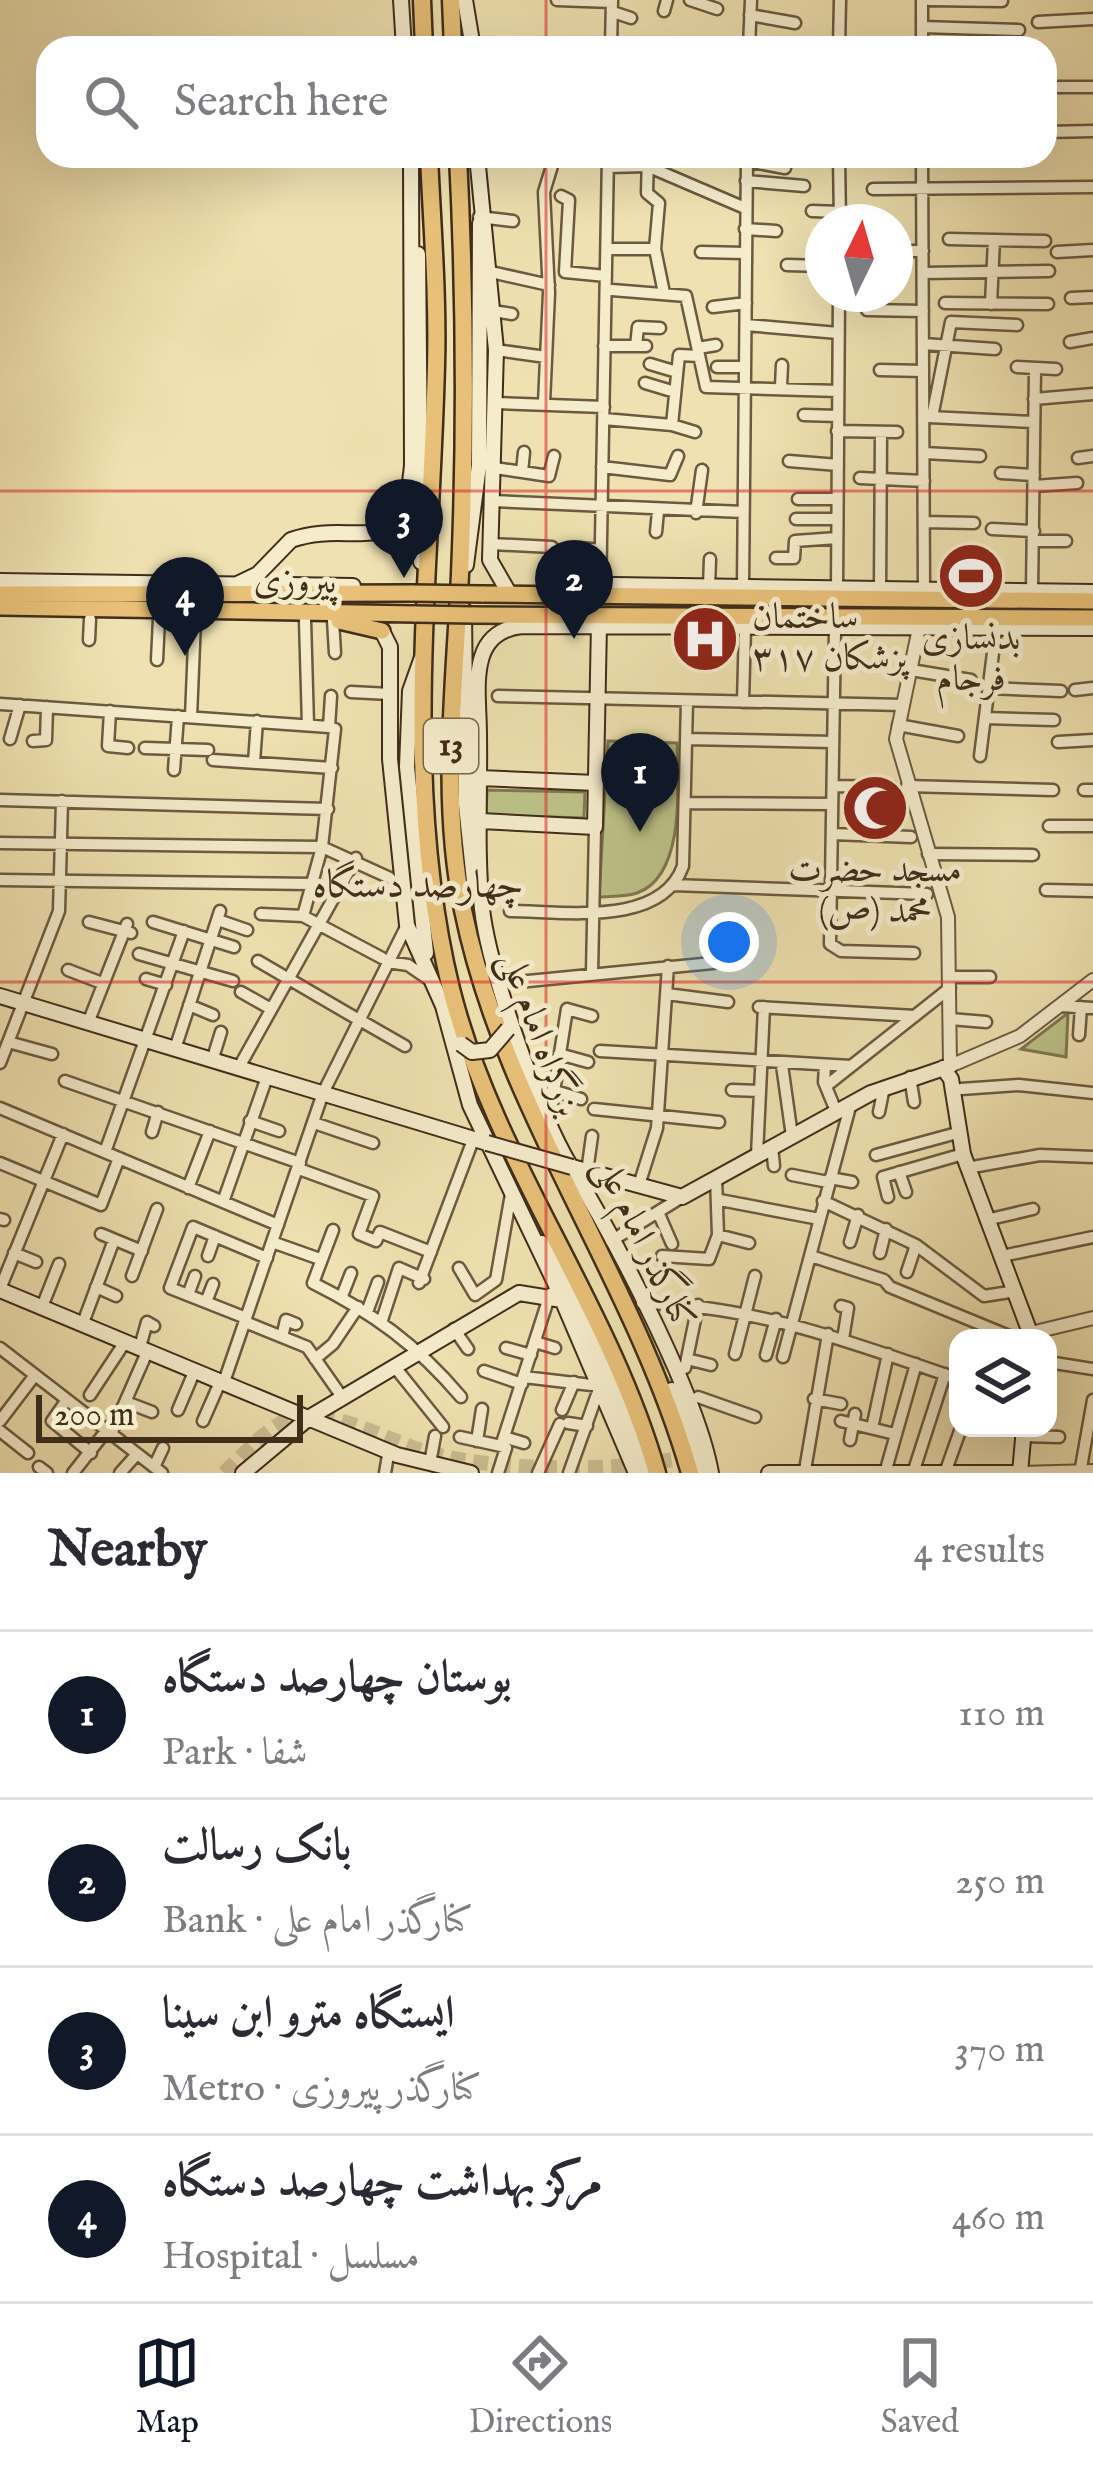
<!DOCTYPE html>
<html lang="en">
<head>
<meta charset="utf-8">
<style>
  body { margin:0; font-family:"IM FELL English",Amiri,serif; background:#f2f2f3; color:#2b2b33 }
  .controls { position:absolute; right:36px; bottom:36px; display:grid; overflow:hidden; border-radius:24px; box-shadow:0 12px 48px #0002 }
  .controls button { width:108px; height:108px; display:grid; place-items:center; padding:0; border:0; border-bottom:3px solid #e1e1e2; background:#fff; color:#2b2b33; font:60px sans-serif }
  .compass { position:absolute; left:805px; top:204px; width:108px; height:108px; border-radius:50%; background:#fff; box-shadow:0 12px 48px #0002; rotate:5deg }
  .scale { position:absolute; left:36px; bottom:30px; width:267px; box-sizing:border-box; padding-left:12px; border:6px solid #402d1a; border-top:0; font-size:33px; line-height:42px; white-space:nowrap; color:#402d1a; -webkit-text-stroke:9px #f5eccc; paint-order:stroke }
  .you { position:absolute; left:729px; top:942px; width:42px; height:42px; margin:-30px; border:9px solid #fff; border-radius:50%; background:#1a73e8; box-shadow:0 0 0 18px #1a73e833 }
  .badge { display:grid; place-items:center; width:78px; height:78px; border-radius:50%; background:#111827; color:#fff; font-size:39px; font-weight:700 }
  .pin { position:absolute; translate:-50% -99px; filter:drop-shadow(0 3px 6px #0008) }
  .pin::after { content:''; position:absolute; top:63px; width:42px; height:36px; background:inherit; clip-path:polygon(0 0,100% 0,50% 100%) }
  .list { margin:0; padding:0; list-style:none }
  h2 { display:flex; justify-content:space-between; align-items:center; height:156px; margin:0; padding:0 48px; font-size:51px }
  h2 small { font-size:39px; font-weight:400; color:#7c7c81 }
  .list li { display:grid; grid-template-columns:78px 1fr auto; gap:36px; align-items:center; box-sizing:border-box; height:168px; padding:0 48px; border-top:3px solid #e1e1e2 }
  .list b { display:block; font-size:45px; white-space:nowrap }
  .list p { margin:0; font-size:39px; white-space:nowrap; color:#7c7c81 }
  .list em { font-size:39px; font-style:normal; color:#7c7c81 }
  .icon { flex:none; width:66px; height:66px; fill:none; stroke:currentColor; stroke-width:2; stroke-linecap:round; stroke-linejoin:round }
  .map { position:relative; flex:none; width:1093px; height:1473px; overflow:hidden }
  .search { position:absolute; background:#fff; box-shadow:0 12px 48px #0002; left:36px; right:36px; top:36px; height:132px; display:flex; align-items:center; gap:30px; box-sizing:border-box; padding:0 42px; border-radius:36px; color:#7c7c81; font-size:45px }
  .sheet { height:828px; background:#fff }
  nav { display:flex; justify-content:space-around; align-items:center; box-sizing:border-box; height:168px; border-top:3px solid #e1e1e2; background:#fff; font-size:33px; color:#7c7c81 }
  nav a { display:grid; justify-items:center; gap:6px }
  nav .on { color:#111827 }
  .map>svg:first-child { display:block }
  .green { fill:#bdc289; stroke:#7e7852; stroke-width:3 }
  .lines { fill:none; stroke-linecap:round; stroke-linejoin:round }
  .primary-tunnel { stroke:#ccbd93; stroke-width:15; stroke-dasharray:15 8; stroke-linecap:butt }
  .minor-casing { stroke:#6c5a40; stroke-width:15 }
  .tertiary-casing { stroke:#6c5a40; stroke-width:16 }
  .secondary-casing { stroke:#402d1a; stroke-width:18 }
  .primary-casing { stroke:#402d1a; stroke-width:20 }
  .trunk-casing { stroke:#402d1a; stroke-width:21 }
  .minor { stroke:#f5eccc; stroke-width:10 }
  .tertiary { stroke:#f5eccc; stroke-width:12 }
  .secondary { stroke:#f5eccc; stroke-width:14 }
  .primary { stroke:#e8c078; stroke-width:15 }
  .trunk { stroke:#e8c078; stroke-width:16 }
  .secondary-bridge-casing { stroke:#402d1a; stroke-width:18; stroke-linecap:butt }
  .primary-bridge-casing { stroke:#402d1a; stroke-width:20; stroke-linecap:butt }
  .secondary-bridge { stroke:#f5eccc; stroke-width:14 }
  .primary-bridge { stroke:#e8c078; stroke-width:15 }
  .grid { fill:none; stroke:#d62828; stroke-width:3; stroke-opacity:0.55 }
  .labels { text-anchor:middle; dominant-baseline:central; stroke-width:10; stroke-linejoin:round; paint-order:stroke }
  .shield { fill:#f5eccc; stroke:#76664f; stroke-width:3 }
  .shield-label { font-size:33px; font-weight:bold; fill:#402d1a }
  .street-label { font-size:36px; fill:#402d1a; stroke:#f5eccc }
  .poi-label { font-size:36px; fill:#402d1a; stroke:#f5eccc }
  .neighbourhood-label { font-size:39px; fill:#402d1a; stroke:#f5eccc }
</style>
</head>
<body>
<div class="map">
<svg width="1093" height="1473" viewBox="0 0 1093 1473">
  <rect width="100%" height="100%" fill="#efe1b1"/>
  <filter id="stains"><feTurbulence type="fractalNoise" baseFrequency=".00167" numOctaves="4"/><feColorMatrix values="0 0 0 0 .2 0 0 0 0 .09 0 0 0 0 .02 0 0 0 .5 -.17"/></filter>
  <radialGradient id="worn" r=".72"><stop offset=".6" stop-color="#630" stop-opacity="0"/><stop offset="1" stop-color="#630" stop-opacity=".3"/></radialGradient>
  <!-- green -->
  <path class="green" d="M608,741L677,743C678,783 686,876 637,893C626,897 610,896 599,897Z
    M487,790L585,792L584,818L486,815Z
    M1068,1013L1066,1057L1021,1049Z"/>
  <g class="lines">
    <!-- primary-tunnel -->
    <path class="primary-tunnel" d="M468,918L482,942L501,1014
      M647,1336L678,1401
      M224,1473C241,1458 267,1427 288,1420C334,1406 386,1441 429,1453C497,1471 619,1473 685,1457L691,1447"/>
    <defs>
      <path id="minor" d="M557,0L612,2
        M690,0L717,9
        M922,0V48
        M929,0L1002,1
        M664,11L667,0
        M613,12L631,18
        M750,15L795,23
        M1038,22L1093,19
        M922,27L1019,30
        M611,48L612,0
        M749,48L751,0
        M839,48L840,0
        M1045,87H1093
        M1045,132L1093,131
        M587,156L608,159
        M648,156L647,193L659,203L655,249L664,293
        M839,156L840,222
        M922,156L924,591
        M747,161L785,168L786,159
        M608,167L647,166L745,208
        M746,181L804,186
        M873,189L1093,187
        M561,196L569,200L565,272L606,276
        M812,211L840,212
        M479,217L513,221
        M745,229L776,231
        M949,239L1045,241
        M607,249H655
        M895,251H923
        M701,252L745,253
        M1057,252L1093,250
        M787,265L823,266
        M491,272L549,285
        M923,273L1049,271
        M612,290L686,296L706,387L838,391
        M1071,298L1093,297
        M945,303L1048,304
        M991,304L994,240
        M713,307L746,303
        M867,310L923,311
        M493,311L512,314
        M746,325L838,333
        M1070,342L1093,338
        M923,344L995,349
        M604,346H646
        M636,346L638,327L660,328
        M698,348L716,345
        M496,350L546,357
        M650,364L677,372
        M717,367H745
        M1017,367L1056,369
        M880,370L923,371
        M645,383L675,392
        M781,387L782,365
        M1034,399L1093,394
        M495,403L604,407
        M544,403L549,293L544,192L555,156
        M804,415L838,416
        M929,417L1034,422
        M932,417L951,322L1017,325
        M604,419L672,425L695,432
        M672,425L679,355L699,356
        M837,431L897,432
        M924,453L980,456
        M1078,458L1093,456
        M789,461L838,465
        M602,467L670,475L678,456
        M495,468L549,476L554,456
        M522,472L524,452
        M1001,473L1034,475
        M860,478L924,481
        M1034,486L1077,483
        M798,499H837
        M493,501L743,512
        M696,513L702,470
        M796,519H837
        M924,522L974,523
        M992,529L1034,531
        M656,532L658,511
        M1033,541H1066
        M491,544L552,547
        M579,548L601,550
        M776,558H794L795,541L837,538
        M709,587L710,559
        M743,588L747,156
        M837,590L839,294
        M880,590L881,433
        M1032,592L1035,368
        M600,595L608,156
        M305,620L308,725
        M333,620L335,653
        M835,629L830,944L841,951L914,953
        M89,640L90,619
        M157,660L159,619
        M911,670L971,680
        M988,688L1061,691
        M1075,690L1093,688
        M351,692L390,694
        M498,696L903,705
        M743,702L745,627
        M0,704L329,727
        M110,711L108,746L128,748
        M191,717L195,620
        M985,718L1054,720
        M898,725L958,736
        M10,739L20,705
        M686,739L833,742
        M33,741L46,740L47,707
        M1058,742L1093,740
        M145,748L208,750
        M980,756L996,629
        M213,760L332,768
        M254,762L257,721
        M174,770L178,716
        M833,786L892,787
        M907,786L1053,790
        M1084,790H1093
        M0,800L328,809
        M685,803L832,804
        M1049,826H1093
        M832,834L911,837
        M0,843L322,847L390,878
        M928,854L1033,855
        M0,880L313,884
        M673,885L927,894
        M1046,890L1093,891
        M510,911C562,911 661,928 683,866L687,701
        M261,914L303,916L382,958
        M303,916L322,847L335,729L329,727L331,696
        M218,920L247,930
        M89,922L131,933
        M153,922L234,947
        M139,954L233,981
        M258,961L354,1017
        M387,962L408,965L427,978
        M68,970L102,983
        M592,973L595,827
        M950,977H990
        M146,979L166,985
        M518,982L733,961
        M241,992L271,1009
        M667,994L728,1002
        M189,1005L213,1015
        M1060,1006L1093,1008
        M759,1007L915,1016
        M950,1019L986,1022
        M363,1022L405,1046
        M88,1023L127,924
        M1079,1035L1081,1007
        M8,1042L52,1054
        M175,1049L220,911
        M600,1051L851,1066
        M559,1054L588,1062
        M212,1061L221,1032
        M0,1063L59,911L62,801
        M782,1065L792,1136
        M825,1066L824,1082L836,1111
        M238,1069L356,858
        M910,1077L914,1102
        M65,1081L300,1163
        M826,1086L950,988
        M961,1089L1019,1085L1093,1093
        M552,1090L581,1099
        M732,1090L760,1091
        M0,1108L278,1225
        M594,1109L719,1122
        M879,1112L884,1087
        M550,1117L567,1009L592,1016
        M250,1121L279,1131
        M314,1123L373,1143
        M152,1132L158,1112
        M772,1147L774,1166
        M105,1152L184,931
        M757,1155L764,1007
        M876,1155L957,1133
        M0,1163L101,1205L119,1158
        M967,1168L1040,1155L1093,1157
        M299,1169L373,1196L359,1234L376,1241L380,1232L431,1252
        M587,1172L592,1136
        M899,1172L906,1192
        M792,1175L828,1182
        M830,1178L852,1182
        M639,1185L657,1128L668,966
        M188,1188L210,1131
        M888,1197L883,1177L963,1154
        M720,1200L819,1219
        M823,1201L916,1245L984,1296L1016,1291
        M223,1202L267,1077
        M658,1212L672,1244
        M0,1219L4,1220
        M986,1220L1033,1209
        M333,1230L313,1283C373,1313 417,1345 461,1397
        M101,1234L142,1251
        M718,1235L749,1243
        M611,1241L682,1197
        M272,1242L320,1259
        M850,1242L858,1215
        M14,1253L36,1262
        M880,1253L886,1229
        M208,1256L215,1236
        M662,1256L709,1259L718,1235L716,1178
        M811,1256L884,1280L890,1287L1014,1338
        M1002,1256L1093,1237
        M459,1268L475,1295L496,1280L511,1194
        M907,1272L916,1245
        M132,1276L157,1209
        M419,1283L473,1140
        M96,1287L116,1296
        M0,1289L63,1134
        M188,1295L195,1276
        M342,1296L351,1273
        M206,1302L213,1284
        M642,1303C754,1305 853,1343 958,1379
        M841,1306L848,1308L843,1339
        M42,1307L59,1264
        M367,1312L378,1282
        M246,1318L170,1288L193,1227L267,1258
        M382,1320L399,1268L424,1279
        M245,1322L307,1347L342,1397
        M83,1323L114,1240
        M454,1329L468,1349
        M282,1337L286,1320L296,1324
        M535,1342L555,1348
        M140,1347L147,1322L154,1326
        M0,1348L162,1473
        M506,1348L531,1355
        M735,1354L755,1276
        M766,1355L776,1319
        M783,1357L851,1103
        M315,1359L333,1344L358,1307
        M687,1359L711,1365
        M1048,1362L1093,1369
        M394,1366L443,1427
        M685,1368L698,1305
        M484,1371L522,1384
        M524,1377L600,1386L569,1473
        M224,1382L323,1093L407,925
        M90,1395L125,1342
        M698,1397L755,1417
        M814,1399L841,1404
        M66,1401L52,1421L91,1453
        M126,1402L152,1412
        M178,1410L195,1370
        M562,1410L574,1382
        M0,1421L35,1375
        M203,1421L221,1380
        M841,1421L895,1434
        M568,1423L587,1426
        M872,1428L888,1354
        M0,1431L28,1453
        M111,1434L148,1350
        M1023,1436L1059,1437
        M460,1437L501,1446
        M504,1437L524,1443
        M850,1440L855,1414
        M477,1441L482,1409
        M430,1463L435,1436
        M39,1467L47,1473
        M154,1467L163,1448
        M805,1470L828,1334
        M73,1473L106,1431
        M120,1473L137,1454
        M385,1473L388,1455
        M498,1473L506,1448L501,1446L550,1294
        M538,1473L560,1424
        M885,1473L916,1364
        M913,1473L945,1374
        M945,1473L961,1428
        M1080,1473L1093,1400"/>
      <path id="tertiary" d="M919,628L896,739L948,917L950,1066L1020,1036L1093,980
        M1031,1333L1093,1318
        M1020,1473L1093,1471"/>
      <path id="secondary" d="M401,0L404,48
        M465,0L473,48
        M477,156L496,350L490,560L509,593
        M418,254L421,562
        M466,565L479,465L480,223
        M0,581L353,586
        M235,585L258,574L291,540C354,517 403,568 412,465L411,156
        M600,595L613,585L1093,592
        M464,610L466,805L474,881
        M382,631L390,647V759L407,925L443,1006L470,1105L555,1283L636,1473
        M421,660L410,691L407,767L426,953
        M480,778L596,783
        M481,821L595,827L599,624
        M0,996L487,1143
        M943,1068L951,1079L963,1154L1032,1338
        M572,1167L682,1197L871,1093L950,1066
        M542,1243L592,1334L649,1473
        M0,1290L397,1455L471,1473
        M672,1390L699,1473
        M243,1473L310,1417L519,1293L562,1300
        M711,1473C697,1394 614,1237 571,1167C539,1115 489,969 482,909C476,852 480,792 479,735C479,691 466,632 522,626L1093,628
        M769,1473H1015
        M1020,1473L1024,1428"/>
      <path id="primary" d="M0,594L412,593
        M482,594L1093,601
        M0,607L416,614
        M473,615L1093,618
        M339,621L382,631"/>
      <path id="trunk" d="M422,0L424,48
        M451,0L453,48
        M429,156C432,225 438,296 436,365C431,573 401,785 451,989C494,1161 609,1303 657,1473
        M458,156C465,296 466,434 460,574C455,686 440,798 463,910C504,1112 634,1277 690,1473"/>
    </defs>
    <!-- minor casing -->
    <use href="#minor" class="minor-casing"/>
    <!-- tertiary casing -->
    <use href="#tertiary" class="tertiary-casing"/>
    <!-- secondary casing -->
    <use href="#secondary" class="secondary-casing"/>
    <!-- primary casing -->
    <use href="#primary" class="primary-casing"/>
    <!-- trunk casing -->
    <use href="#trunk" class="trunk-casing"/>
    <!-- minor -->
    <use href="#minor" class="minor"/>
    <!-- tertiary -->
    <use href="#tertiary" class="tertiary"/>
    <!-- secondary -->
    <use href="#secondary" class="secondary"/>
    <!-- primary -->
    <use href="#primary" class="primary"/>
    <!-- trunk -->
    <use href="#trunk" class="trunk"/>
    <defs>
      <path id="secondary-bridge" d="M461,1044L472,1052L490,1050L508,1029
        M487,1143L572,1167"/>
      <path id="primary-bridge" d="M412,593L482,594
        M416,614L473,615"/>
    </defs>
    <!-- secondary-bridge casing -->
    <use href="#secondary-bridge" class="secondary-bridge-casing"/>
    <!-- primary-bridge casing -->
    <use href="#primary-bridge" class="primary-bridge-casing"/>
    <!-- secondary-bridge -->
    <use href="#secondary-bridge" class="secondary-bridge"/>
    <!-- primary-bridge -->
    <use href="#primary-bridge" class="primary-bridge"/>
  </g>
  <!-- grid -->
  <path class="grid" d="M546,0V48M546,156V1473M0,491H1093M0,982H1093"/>
  <!-- icons -->
  <defs>
    <symbol id="stadium-disc" viewBox="-11 -11 22 22"><circle r="9.5" fill="#8f2418" stroke="#f5eccc"/><path d="M0-5a6.5 5 0 1 0 0 10a6.5 5 0 1 0 0-10ZM-3.5-1.8h7v3.6h-7Z" fill="#fff"/></symbol>
    <symbol id="hospital-disc" viewBox="-11 -11 22 22"><circle r="9.5" fill="#8f2418" stroke="#f5eccc"/><path d="M-5-5h3v3.5h4V-5h3V5h-3V1.5h-4V5h-3Z" fill="#fff"/></symbol>
    <symbol id="mosque-disc" viewBox="-11 -11 22 22"><circle r="9.5" fill="#8f2418" stroke="#f5eccc"/><path d="M3.5-4.9A6 6 0 1 0 3.5 4.9A5 5 0 1 1 3.5-4.9Z" fill="#fff"/></symbol>
  </defs>
  <g fill-rule="evenodd">
    <use href="#stadium-disc" x="933" y="538" width="76" height="76"/>
    <use href="#hospital-disc" x="667" y="601" width="76" height="76"/>
    <use href="#mosque-disc" x="837" y="770" width="76" height="76"/>
  </g>
  <g class="labels">
    <!-- shield labels -->
    <rect class="shield" x="424" y="719" width="54" height="54" rx="9"/>
    <g class="shield-label">
      <text x="451" y="746">13</text>
    </g>
    <!-- street labels -->
    <g class="street-label">
      <text transform="translate(295 582) rotate(1)">پیروزی</text>
      <text transform="translate(539 1034) rotate(70)">بزرگراه امام علی</text>
      <text transform="translate(644 1243) rotate(64)">کنارگذر امام علی</text>
    </g>
    <!-- poi labels -->
    <g class="poi-label">
      <text x="752" y="618" text-anchor="start">ساختمان<tspan x="752" dy="41">پزشکان ۳۱۷</tspan></text>
      <text x="971" y="639">بدنسازی<tspan x="971" dy="41">فرجام</tspan></text>
      <text x="875" y="871">مسجد حضرت<tspan x="875" dy="41">محمد (ص)</tspan></text>
    </g>
    <!-- neighbourhood labels -->
    <g class="neighbourhood-label">
      <text x="418" y="886">چهارصد دستگاه</text>
    </g>
  </g>
  <rect width="100%" height="100%" filter="url(#stains)"/>
  <rect width="100%" height="100%" fill="url(#worn)"/>
</svg>
<div class="controls">
<button><svg class="icon" aria-label="layers" viewBox="0 0 24 24"><path d="M12 4l9 5-9 5-9-5zM3 14l9 5 9-5"/></svg></button>
</div>
<svg class="compass" viewBox="-18 -18 36 36"><path d="M0-13l5 13h-10z" fill="#e53935"/><path d="M0 13l5-13h-10z" fill="#7c7c81"/></svg>
<div class="scale">200 m</div>
<div class="you"></div>
<div class="pin badge" style="left:640px;top:832px">1</div>
<div class="pin badge" style="left:574px;top:639px">2</div>
<div class="pin badge" style="left:404px;top:578px">3</div>
<div class="pin badge" style="left:185px;top:656px">4</div>
<div class="search"><svg class="icon" aria-label="search" viewBox="0 0 24 24"><circle cx="10" cy="10" r="6"/><path d="M15 15l6 6"/></svg>Search here</div>
</div>
<section class="sheet">
<h2>Nearby<small>4 results</small></h2>
<ul class="list">
<li><span class="badge">1</span><div><b>بوستان چهارصد دستگاه</b><p>Park · شفا</p></div><em>110 m</em></li>
<li><span class="badge">2</span><div><b>بانک رسالت</b><p>Bank · کنارگذر امام علی</p></div><em>250 m</em></li>
<li><span class="badge">3</span><div><b>ایستگاه مترو ابن سینا</b><p>Metro · کنارگذر پیروزی</p></div><em>370 m</em></li>
<li><span class="badge">4</span><div><b>مرکز بهداشت چهارصد دستگاه</b><p>Hospital · مسلسل</p></div><em>460 m</em></li>
</ul>
</section>
<nav>
<a class="on"><svg class="icon" aria-label="map" viewBox="0 0 24 24"><path d="M3 6l6-2 6 2 6-2v14l-6 2-6-2-6 2zM9 4v14M15 6v14"/></svg>Map</a>
<a><svg class="icon" aria-label="directions" viewBox="0 0 24 24"><path d="M12 3l9 9-9 9-9-9zM9 14v-3h6M13 9l2 2-2 2"/></svg>Directions</a>
<a><svg class="icon" aria-label="saved" viewBox="0 0 24 24"><path d="M7 4h10v16l-5-4-5 4z"/></svg>Saved</a>
</nav>
</body>
</html>
